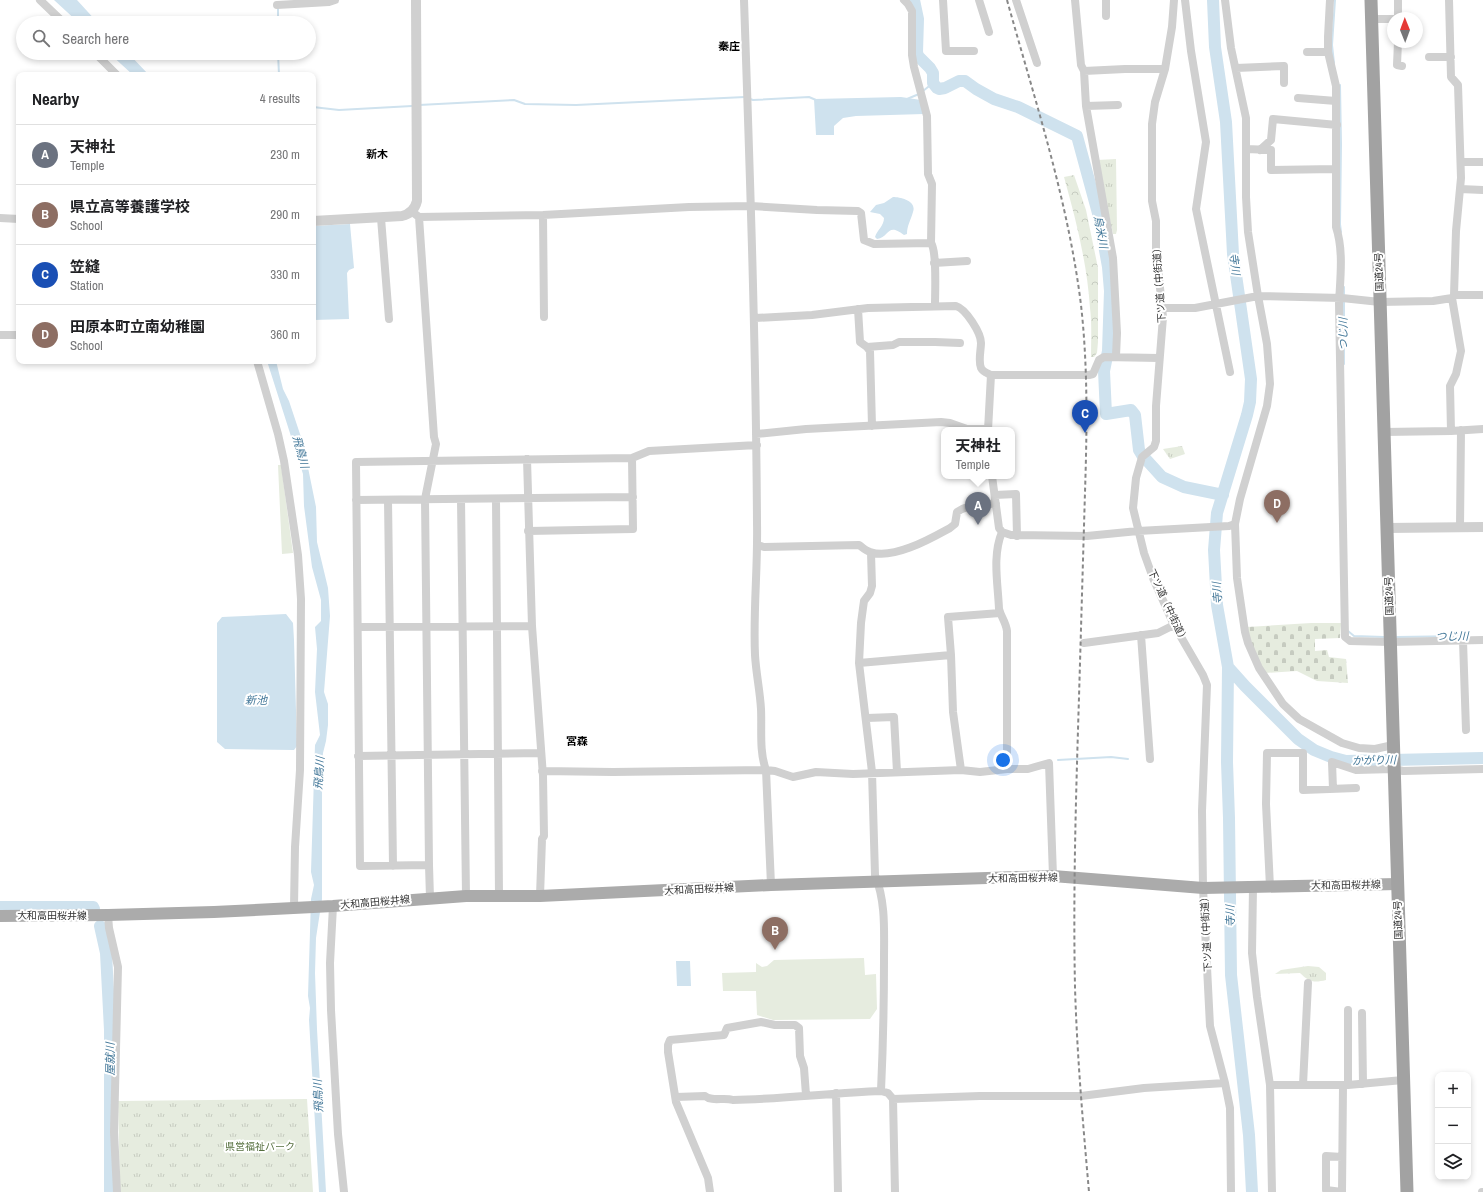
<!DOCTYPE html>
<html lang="en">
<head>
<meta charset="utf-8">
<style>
  body { margin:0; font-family:"Archivo Narrow","Noto Sans JP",sans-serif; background:#f2f2f2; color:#202124 }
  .controls { position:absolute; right:12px; bottom:12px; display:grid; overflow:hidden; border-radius:8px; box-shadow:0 2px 6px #0003 }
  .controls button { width:36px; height:36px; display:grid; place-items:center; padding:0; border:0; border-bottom:1px solid #e0e0e0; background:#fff; color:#202124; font:20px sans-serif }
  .compass { position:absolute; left:1387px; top:12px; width:36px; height:36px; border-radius:50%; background:#fff; box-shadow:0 2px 6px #0003; rotate:359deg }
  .you { position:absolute; left:1003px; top:760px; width:14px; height:14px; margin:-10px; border:3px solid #fff; border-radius:50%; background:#1a73e8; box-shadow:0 0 0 6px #1a73e833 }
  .badge { display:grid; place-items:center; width:26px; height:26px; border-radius:50%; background:#7c3aed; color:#fff; font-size:13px; font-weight:700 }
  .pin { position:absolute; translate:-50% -33px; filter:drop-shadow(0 1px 2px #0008) }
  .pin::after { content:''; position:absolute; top:21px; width:14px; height:12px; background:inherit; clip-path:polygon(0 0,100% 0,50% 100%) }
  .popup { position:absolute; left:941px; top:427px; width:74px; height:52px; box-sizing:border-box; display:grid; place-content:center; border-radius:8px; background:#fff; filter:drop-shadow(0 1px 3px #0005); font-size:13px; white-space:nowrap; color:#757577 }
  .popup b { font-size:15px; color:#202124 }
  .popup::after { content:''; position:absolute; left:50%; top:100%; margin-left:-8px; border:8px solid transparent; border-top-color:#fff }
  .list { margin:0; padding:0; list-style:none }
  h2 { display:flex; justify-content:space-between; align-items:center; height:52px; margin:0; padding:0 16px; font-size:17px }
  h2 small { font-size:13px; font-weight:400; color:#757577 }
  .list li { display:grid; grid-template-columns:26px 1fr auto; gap:12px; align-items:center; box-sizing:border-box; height:60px; padding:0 16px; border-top:1px solid #e0e0e0 }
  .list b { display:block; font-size:15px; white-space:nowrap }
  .list p { margin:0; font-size:13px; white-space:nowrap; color:#757577 }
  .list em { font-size:13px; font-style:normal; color:#757577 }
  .icon { flex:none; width:22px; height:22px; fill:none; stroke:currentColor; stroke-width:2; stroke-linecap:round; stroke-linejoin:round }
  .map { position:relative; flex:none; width:1483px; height:1192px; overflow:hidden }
  .search { position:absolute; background:#fff; box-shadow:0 2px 6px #0003; left:16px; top:16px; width:300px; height:44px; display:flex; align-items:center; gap:10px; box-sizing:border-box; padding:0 14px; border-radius:22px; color:#757577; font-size:15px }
  .panel { position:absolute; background:#fff; box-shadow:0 2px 6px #0003; left:16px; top:72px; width:300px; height:292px; border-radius:8px }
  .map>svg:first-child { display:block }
  .green { fill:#e6ecdf }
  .forest { fill:url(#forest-crowns) }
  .cemetery { fill:url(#cemetery-stones) }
  .park { fill:url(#park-tufts) }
  .water { fill:#cfe2ee }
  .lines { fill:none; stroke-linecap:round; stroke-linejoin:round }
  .stream { stroke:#cfe2ee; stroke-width:2 }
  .river { stroke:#cfe2ee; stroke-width:12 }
  .minor { stroke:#d0d0d0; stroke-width:8 }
  .tertiary { stroke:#d0d0d0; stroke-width:10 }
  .primary { stroke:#ababab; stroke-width:12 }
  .trunk { stroke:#a2a2a2; stroke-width:13 }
  .rail { stroke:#888; stroke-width:2; stroke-dasharray:4 3; stroke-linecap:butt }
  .labels { text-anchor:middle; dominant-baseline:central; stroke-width:4; stroke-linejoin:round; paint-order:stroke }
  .street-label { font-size:10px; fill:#333; stroke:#fff }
  .park-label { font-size:10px; fill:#56703f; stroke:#fff }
  .neighbourhood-label { font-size:11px; font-weight:bold; fill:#000; stroke:#fff }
  .water-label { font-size:11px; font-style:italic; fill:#3f7597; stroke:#fff }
</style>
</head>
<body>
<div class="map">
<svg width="1483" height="1192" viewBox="0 0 1483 1192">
  <defs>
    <pattern id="forest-crowns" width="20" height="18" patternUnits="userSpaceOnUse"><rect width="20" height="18" fill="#e6ecdf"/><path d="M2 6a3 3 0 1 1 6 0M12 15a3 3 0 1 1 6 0" fill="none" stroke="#c6cbc0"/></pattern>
    <pattern id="cemetery-stones" width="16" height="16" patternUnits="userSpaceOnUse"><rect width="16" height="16" fill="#e6ecdf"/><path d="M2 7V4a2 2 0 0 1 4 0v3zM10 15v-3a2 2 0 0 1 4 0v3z" fill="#c6cbc0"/></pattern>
    <pattern id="park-tufts" width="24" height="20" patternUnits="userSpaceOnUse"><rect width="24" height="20" fill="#e6ecdf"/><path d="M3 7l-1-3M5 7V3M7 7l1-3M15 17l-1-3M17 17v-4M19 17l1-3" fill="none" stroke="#c6cbc0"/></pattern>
  </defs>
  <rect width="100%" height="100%" fill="#fff"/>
  <!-- green -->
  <path class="green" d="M278,465H281L293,553L282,554Z
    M864,958L865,975L876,974L877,1009L870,1019L773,1020L757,1015L756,991H723L722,973L756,972V963L762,967L767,966L774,960Z"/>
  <!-- forest -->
  <path class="forest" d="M1074,175L1086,210L1098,268V342L1097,353L1094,357H1091C1091,341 1092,324 1090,308C1087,263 1076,220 1064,177Z"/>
  <!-- cemetery -->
  <path class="cemetery" d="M1311,623H1341L1340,638L1315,639V651L1327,650L1329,657L1346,659L1348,683L1317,681L1297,671L1265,673L1254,652L1247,627Z"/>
  <!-- park -->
  <path class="park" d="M1116,159L1117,230L1116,234H1113L1097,160Z
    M1182,446L1185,454L1170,459L1163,449Z
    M1308,966L1319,967L1326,973V980C1314,983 1309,982 1300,973L1275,974L1281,970Z
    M307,1099L313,1192H120L118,1101Z"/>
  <!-- water -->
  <path class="water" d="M54,0H77L98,23H79Z
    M109,53H128L149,75H133Z
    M901,97L921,100L924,114L856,116L843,118L834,126V135H816L814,99Z
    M893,197C901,197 917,201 913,212C911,220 907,225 907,234L904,235C887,222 890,237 877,239L875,237C877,230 884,226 884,218L880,214L870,212L876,205L884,203Z
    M350,224L354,268L349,270L347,273L349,319L313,320V226Z
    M267,361H276L283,389L289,401L303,443L316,507L317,542L328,588L330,616L324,692L328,704V725L326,741L323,753L322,768V899L316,938L315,973L317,1029L326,1192H319L309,1020L310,1008L308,996L311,899L314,885L311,872L315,745L320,735L315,692L317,649L315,627L321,621V600L312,567L304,506L303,474Z
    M286,614L293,623L294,640L297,746L294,750L225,749L217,742V623L222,617Z
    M676,961H690L691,986H677Z"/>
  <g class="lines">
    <!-- stream -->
    <path class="stream" d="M278,6V23
      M278,53L279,75
      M1334,63L1332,45L1335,0
      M1340,85L1341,144L1340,224L1341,232
      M923,91L933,83
      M750,99L753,100L809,97L816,100
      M907,99L919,94
      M419,105L514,100L525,104L576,105L745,97
      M313,107L339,110L412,106
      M1344,287V296
      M1344,301V364
      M1348,631L1354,636L1384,637
      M1397,637L1464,636
      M1058,760L1111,757L1128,759"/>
    <!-- river -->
    <path class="river" d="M914,0L918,19L917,52L918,56L930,68L933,73V83L937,88L939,89L945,88L959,81H965L976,89L994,99L1018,107L1077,136L1099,217L1108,267L1110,291L1108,351L1104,371L1106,414L1131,410L1135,415L1139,450L1142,455L1162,477L1184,487L1223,495
      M1213,0L1215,47L1226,122L1233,254L1251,379L1250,402L1247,415L1217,513L1214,550L1217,605L1228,667L1227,762L1229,818L1231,975L1249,1135L1252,1192
      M1228,667L1245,686L1298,739L1314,750L1331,757L1346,761L1483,758
      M0,907H93L94,909
      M100,926L106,953L110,1030V1192"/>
    <!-- minor -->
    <path class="minor" d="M40,0L64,23
      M744,0C750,174 756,349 757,523C758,567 753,611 755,655C756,673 760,691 761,709C762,729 759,751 766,770L771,885
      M904,0L908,4L912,11V55L914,67L927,116L928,174L932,184L931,243
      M943,0L946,51H974
      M979,0L989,32
      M1016,0L1037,63
      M1075,0L1081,65L1084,71L1086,106L1113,258L1117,333L1116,356
      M1106,0V16
      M1174,0L1172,27L1165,69L1155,102L1152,124V201L1156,221V249L1163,317L1156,406V441L1154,447L1142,457L1136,478L1133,508L1144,553L1153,578L1174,625L1203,675L1207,685L1202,811L1203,888L1210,1026L1225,1083L1230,1108L1231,1192
      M1185,0L1191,51L1206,142L1196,209L1230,372
      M1225,0L1231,48L1246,118V197L1248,232L1258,296L1267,344L1269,370L1270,384L1267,406L1240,499L1235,524L1237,578L1245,632L1248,643L1259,668L1283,704L1299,719L1342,743L1359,748L1375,749L1393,745
      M1330,0L1328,37V52L1336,86V227C1344,251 1340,280 1339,304L1345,637L1350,641L1390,642L1483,640
      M1449,0L1451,77L1458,85L1461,178L1456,231L1454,295
      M277,5L329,2L335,0
      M1398,18V0
      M1371,19H1393
      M1398,42L1397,65L1402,66
      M1307,52H1328
      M95,53L117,75
      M1429,57H1451
      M1236,68L1284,66V83
      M1084,71L1125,69H1165
      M1298,98L1336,101
      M1086,106L1118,105
      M1246,149L1271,150V170L1336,169
      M1260,150L1271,140L1273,119L1337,125
      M1461,162H1483
      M1460,189L1483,190
      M415,214L419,217L543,215L689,207L751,206L817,210L858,211L861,213L864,240L874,244L931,243C937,251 935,293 935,305
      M543,215L544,317
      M419,217L434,437L436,444L425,499L429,865L430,898
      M0,218L19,219
      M381,218L389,319
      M934,263L967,261
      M1162,308H1195L1258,296L1342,298L1380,302L1433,301L1452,298L1454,295H1483
      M858,309L860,342L867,347L870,351L872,426
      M755,318L812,315L868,308L956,306C966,309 981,333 981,343C981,350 978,361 981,368C983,372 987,373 991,375H1089L1093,374L1099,360L1104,357L1159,358
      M0,335H19
      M867,347L893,345L899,342H935L960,343
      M257,361L278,434L284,461L298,555L301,599L300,770L295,847L294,907
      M988,430L991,375
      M1451,431L1450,386L1456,374L1461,351L1452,298
      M1384,432L1451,431L1483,429
      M756,434L806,429L941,422L950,423L967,429H988
      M527,459L532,626L543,776L544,836L542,839L540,896
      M992,476L999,528L1002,532L1011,535L1087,536L1138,531L1229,526L1235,524
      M995,495L1016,494L1017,536
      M461,499L466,896
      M496,499L499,897
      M356,500L633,497
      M388,500L393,866
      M1460,527L1461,430
      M528,531L633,529L632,458
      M1002,532C992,556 998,584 999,609C1001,617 1006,622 1007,631V769
      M757,545L764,547L859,545C863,548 866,551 870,552C893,560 930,539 950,528L955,524L957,512C969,504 982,503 996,504
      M871,553L872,586L870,593L864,601L863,608L861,623L859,663L872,772L875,875C886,902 884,931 884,960C884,1004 883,1047 881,1091
      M358,627L532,626
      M1141,635L1150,759
      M1463,641L1466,730
      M1084,643L1158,633L1174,625
      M951,655L948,617L1000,613
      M859,663L951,655L953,712L961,770
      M867,718L894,717L897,772
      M358,756L541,753
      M542,771L613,772L766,770L775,771L793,777L816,772L853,774L961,770L980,772L1007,769H1028L1049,763L1053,876
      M1333,789L1332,762L1356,770L1394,769L1403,771L1483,769
      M429,865L360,866L356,462L632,458L649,451L757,445
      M1253,887L1252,953L1257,997L1270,1085L1272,1192
      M1270,887L1266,804L1267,753H1303V790L1356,788
      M333,906L330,963L331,1010L338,1134L344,1192
      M108,915L109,928L118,967L114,1132L117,1192
      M1308,983L1303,1085H1348L1403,1080
      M1362,1013L1363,1084
      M1270,1085H1303
      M1348,1085V1010
      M836,1093L838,1192
      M676,1097L705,1096C712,1102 724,1097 733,1100C782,1099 832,1093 881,1091L888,1093L893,1099L895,1192
      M893,1099L980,1096H1081L1144,1088L1225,1083
      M1342,1157L1326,1156V1190L1342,1192L1343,1085
      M710,1192L708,1178L676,1102L668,1052V1045L670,1040L724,1035L727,1028L761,1022L775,1025H795L799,1028L800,1056L804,1068L806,1095
      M1482,1192H1483"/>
    <!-- tertiary -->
    <path class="tertiary" d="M313,221L402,216C410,214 415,209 417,201L416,1
      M1386,528L1483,527"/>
    <!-- primary -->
    <path class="primary" d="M0,916L108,915L214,912L333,906L466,896H540L771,885L1053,876L1203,888L1398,884"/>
    <!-- trunk -->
    <path class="trunk" d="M1371,0L1407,1192"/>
    <!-- rail -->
    <path class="rail" d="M1007,0C1035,101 1068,200 1081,305C1088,367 1087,430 1085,492C1083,560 1081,629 1079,697C1076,794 1073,890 1075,987C1077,1055 1083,1124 1089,1192"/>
  </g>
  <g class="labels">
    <!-- street labels -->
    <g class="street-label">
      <text transform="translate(1379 272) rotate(-92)">国道24号</text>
      <text transform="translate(1159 283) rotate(-94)">下ツ道（中街道）</text>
      <text transform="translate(1389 596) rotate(-92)">国道24号</text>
      <text transform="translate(1168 606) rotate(65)">下ツ道（中街道）</text>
      <text transform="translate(1023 878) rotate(-1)">大和高田桜井線</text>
      <text transform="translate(1346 885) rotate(-1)">大和高田桜井線</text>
      <text transform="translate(699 889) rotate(-3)">大和高田桜井線</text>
      <text transform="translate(375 902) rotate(-5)">大和高田桜井線</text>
      <text x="52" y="915">大和高田桜井線</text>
      <text transform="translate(1398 920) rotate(-92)">国道24号</text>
      <text transform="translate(1206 932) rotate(-93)">下ツ道（中街道）</text>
    </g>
    <!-- park labels -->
    <g class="park-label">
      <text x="260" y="1146">県営福祉パーク</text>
    </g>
    <!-- neighbourhood labels -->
    <g class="neighbourhood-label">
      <text x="729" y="46">秦庄</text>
      <text x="377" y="154">新木</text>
      <text x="577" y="741">宮森</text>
    </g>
    <!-- water labels -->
    <g class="water-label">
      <text transform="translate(1101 232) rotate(79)">烏米川</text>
      <text transform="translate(1235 264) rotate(83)">寺川</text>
      <text transform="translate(1343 334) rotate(-91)">つじ川</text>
      <text transform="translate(301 452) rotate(75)">飛鳥川</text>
      <text transform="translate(1217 593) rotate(-94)">寺川</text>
      <text x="1452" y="636">つじ川</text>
      <text x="256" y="700">新池</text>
      <text transform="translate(1374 760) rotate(-1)">かがり川</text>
      <text transform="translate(319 773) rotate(-86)">飛鳥川</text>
      <text transform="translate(1230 916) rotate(-91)">寺川</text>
      <text transform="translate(110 1059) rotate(-90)">屋就川</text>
      <text transform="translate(318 1096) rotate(-93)">飛鳥川</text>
    </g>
  </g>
</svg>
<div class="controls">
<button>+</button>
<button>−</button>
<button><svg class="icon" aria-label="layers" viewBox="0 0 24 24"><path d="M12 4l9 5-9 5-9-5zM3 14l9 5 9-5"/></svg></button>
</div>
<svg class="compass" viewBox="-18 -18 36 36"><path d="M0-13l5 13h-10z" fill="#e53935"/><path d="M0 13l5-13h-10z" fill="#757577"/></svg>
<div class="you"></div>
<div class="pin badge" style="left:978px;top:525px;background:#6b7280">A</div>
<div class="popup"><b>天神社</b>Temple</div>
<div class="pin badge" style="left:775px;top:950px;background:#8d6e63">B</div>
<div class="pin badge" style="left:1085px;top:433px;background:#1a4fb4">C</div>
<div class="pin badge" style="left:1277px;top:523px;background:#8d6e63">D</div>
<div class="search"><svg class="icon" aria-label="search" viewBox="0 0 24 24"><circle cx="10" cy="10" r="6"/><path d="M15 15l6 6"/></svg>Search here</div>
<section class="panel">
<h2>Nearby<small>4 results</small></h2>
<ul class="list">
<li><span class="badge" style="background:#6b7280">A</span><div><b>天神社</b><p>Temple</p></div><em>230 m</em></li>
<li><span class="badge" style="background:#8d6e63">B</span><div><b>県立高等養護学校</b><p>School</p></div><em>290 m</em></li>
<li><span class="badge" style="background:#1a4fb4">C</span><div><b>笠縫</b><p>Station</p></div><em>330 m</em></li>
<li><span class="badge" style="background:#8d6e63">D</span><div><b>田原本町立南幼稚園</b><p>School</p></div><em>360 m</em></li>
</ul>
</section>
</div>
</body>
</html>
